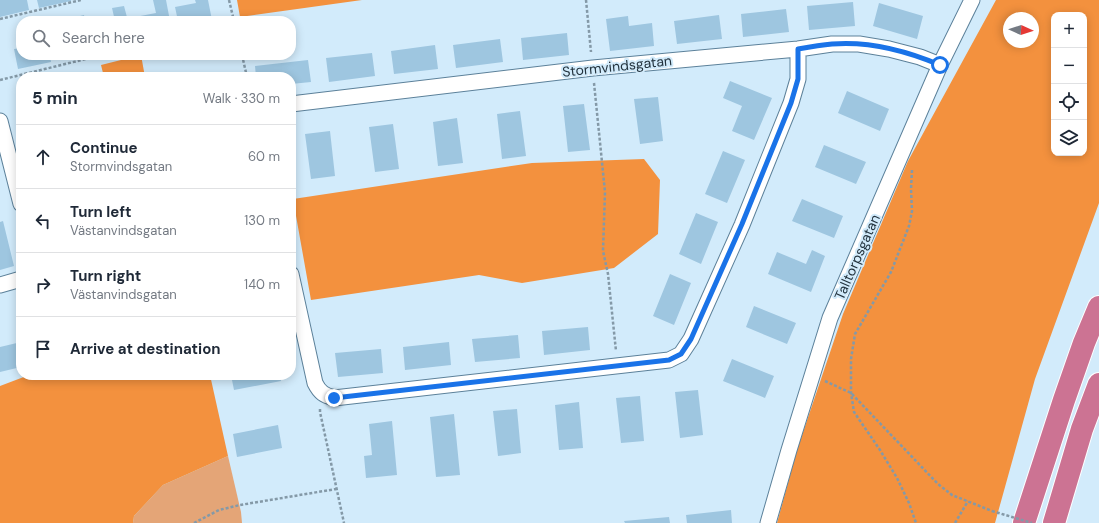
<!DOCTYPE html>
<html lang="en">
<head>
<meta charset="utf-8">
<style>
  body { margin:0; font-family:"DM Sans",sans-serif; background:#f6f6f7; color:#1f2937 }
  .controls { position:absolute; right:12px; top:12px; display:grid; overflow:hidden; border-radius:8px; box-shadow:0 2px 10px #0003 }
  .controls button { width:36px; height:36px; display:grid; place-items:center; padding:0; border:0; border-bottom:1px solid #e0e1e3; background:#fff; color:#1f2937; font:20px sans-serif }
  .compass { position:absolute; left:1003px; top:12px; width:36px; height:36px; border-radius:50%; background:#fff; box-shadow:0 2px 10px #0003; rotate:93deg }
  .stop { position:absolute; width:12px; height:12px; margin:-9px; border:3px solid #1a73e8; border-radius:50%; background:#fff }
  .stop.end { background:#1a73e8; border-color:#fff; box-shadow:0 1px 4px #0008 }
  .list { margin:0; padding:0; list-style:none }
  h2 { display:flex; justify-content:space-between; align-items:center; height:52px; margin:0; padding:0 16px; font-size:17px }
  h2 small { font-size:13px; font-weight:400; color:#747a83 }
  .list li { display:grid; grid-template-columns:26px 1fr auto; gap:12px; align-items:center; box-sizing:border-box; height:64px; padding:0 16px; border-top:1px solid #e0e1e3 }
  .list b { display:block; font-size:15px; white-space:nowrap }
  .list p { margin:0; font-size:13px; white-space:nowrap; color:#747a83 }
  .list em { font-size:13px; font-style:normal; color:#747a83 }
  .icon { flex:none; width:22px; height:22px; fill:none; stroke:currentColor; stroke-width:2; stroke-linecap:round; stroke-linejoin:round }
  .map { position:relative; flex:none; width:1099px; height:523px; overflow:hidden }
  .search { position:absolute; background:#fff; box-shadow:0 2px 10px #0003; left:16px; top:16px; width:280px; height:44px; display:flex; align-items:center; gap:10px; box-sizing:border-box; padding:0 14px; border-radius:16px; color:#747a83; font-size:15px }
  .panel { position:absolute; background:#fff; box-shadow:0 2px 10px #0003; left:16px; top:72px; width:280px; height:308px; border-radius:16px }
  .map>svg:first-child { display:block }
  .green { fill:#e4a577 }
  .forest { fill:#f3913e; fill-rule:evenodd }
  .building { fill:#9ec6e0 }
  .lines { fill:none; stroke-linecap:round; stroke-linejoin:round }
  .minor-casing { stroke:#5c819a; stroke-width:17 }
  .motorway-casing { stroke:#fff; stroke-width:24 }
  .path { stroke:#8499a7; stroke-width:2.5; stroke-dasharray:3 2; stroke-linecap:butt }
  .minor { stroke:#fff; stroke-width:15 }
  .motorway { stroke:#cc7393; stroke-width:22 }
  .path-bridge { stroke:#8499a7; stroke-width:2.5; stroke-dasharray:3 2; stroke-linecap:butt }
  .route { stroke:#1a73e8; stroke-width:5 }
  .labels { text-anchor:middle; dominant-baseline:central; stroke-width:4; stroke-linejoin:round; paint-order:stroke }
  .street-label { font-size:14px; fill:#23333e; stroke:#d2ebfb }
</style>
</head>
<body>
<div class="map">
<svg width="1099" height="523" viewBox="0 0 1099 523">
  <rect width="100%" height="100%" fill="#d2ebfb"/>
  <!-- green -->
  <path class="green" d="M228,456L241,512L242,523H133L134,516L163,485Z"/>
  <!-- forest -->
  <path class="forest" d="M237,0H362L240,17Z
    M996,0H1099V203L1035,379L995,523H777L797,450L843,314L908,161ZM1054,15H1084V153H1054ZM1009,18H1033V42H1009Z
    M141,55L145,77H104L101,65Z
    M644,159L660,180L658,234L614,268L522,283L479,275L311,300L293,199L532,163Z
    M29,375H210L228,456L163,485L134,516L133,523H0V386Z"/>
  <!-- building -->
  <path class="building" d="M0,0H27L29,10L0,17Z
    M37,0H71V1L39,8Z
    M153,0H166L170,21H136L135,17L156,13Z
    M195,0H208L212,20L178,21L175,7L196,3Z
    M853,2L855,26L809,30L807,6Z
    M879,3L923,16L917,39L873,26Z
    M124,6L128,21H115L112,8Z
    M786,9L789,32L743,37L741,14Z
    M84,15L85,21H72V18Z
    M719,15L722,39L677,44L674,21Z
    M628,16L629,26L652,23L654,46L610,51L606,19Z
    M567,33L569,55L523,60L521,38Z
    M500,39L503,62L456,68L453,45Z
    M435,45L438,69L394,74L391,51Z
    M21,48V55H50L51,62L18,69L14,49Z
    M372,53L375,76L329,82L326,58Z
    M59,55H78V56L60,60Z
    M308,60L311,82L291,84V77H256L255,66Z
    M730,81L772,98L754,140L732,131L742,106L723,98Z
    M847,91L889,109L880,131L838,113Z
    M658,97L663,141L640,144L634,99Z
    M584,104L590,150L568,152L563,106Z
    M520,111L526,156L502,159L497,114Z
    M457,118L463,163L438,166L433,122Z
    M393,124L399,169L375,172L369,127Z
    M330,131L335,176L311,179L305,134Z
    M824,145L866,162L856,184L815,167Z
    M723,151L745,160L727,203L705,194Z
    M802,199L843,216L834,238L792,221Z
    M696,213L718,222L701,264L679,254Z
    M3,221L14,266L0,270V222Z
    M812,250L825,256L811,292L768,274L777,252L806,264Z
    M670,274L691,283L674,325L653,316Z
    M754,306L796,323L787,344L746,327Z
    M588,327L590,350L544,355L542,331Z
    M518,335L520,358L475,362L472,339Z
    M21,342V367L0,372V347Z
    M449,342L451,365L405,370L403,347Z
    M381,349L383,373L338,377L335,353Z
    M732,359L774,376L765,398L723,381Z
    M231,375H280L281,381L234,390Z
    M698,390L703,435L680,438L675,392Z
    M640,396L644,441L621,443L616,398Z
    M579,402L583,448L559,450L555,405Z
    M517,409L521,453L498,456L493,411Z
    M454,414L460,475L436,477L430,417Z
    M392,421L397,475L366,478L364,456L372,455L369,424Z
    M278,425L282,448L237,457L233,434Z
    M731,510L732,523H687L686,515Z
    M669,517L670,523H625L624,521Z"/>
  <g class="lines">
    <defs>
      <path id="minor" d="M291,104L593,68L798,49L832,44H859L889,49L920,57L940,65
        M0,121L21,204
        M291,274L315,383C320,393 324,395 334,398L669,360L681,354L691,339L742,225L791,103L798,79V49
        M0,285L21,279
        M768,523L789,450L830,318L940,65L972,0"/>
      <path id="motorway" d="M1024,523L1064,400L1084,343L1099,307
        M1054,523L1082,429L1099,384"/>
    </defs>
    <!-- minor casing -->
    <use href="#minor" class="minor-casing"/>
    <!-- motorway casing -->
    <use href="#motorway" class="motorway-casing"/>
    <!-- path -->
    <path class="path" d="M229,0L234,21
      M586,0L591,52
      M0,19L81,0
      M242,55L247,77
      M0,80L102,55
      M594,83L605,192L603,251L608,274L616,351
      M912,170L911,189L912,211L909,226L891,272L855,334L851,359V393L854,412L880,450L897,478L909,503L916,523
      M825,381L851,393L938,484L952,495L992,511
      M320,409V412L344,523
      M194,523L219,510L240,505L336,489
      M955,523L968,501"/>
    <!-- minor -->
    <use href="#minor" class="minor"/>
    <!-- motorway -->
    <use href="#motorway" class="motorway"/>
    <!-- path-bridge -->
    <path class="path-bridge" d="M992,511L1032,523"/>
  </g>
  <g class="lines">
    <!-- route -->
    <path class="route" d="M334,398L669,360L681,354L691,339L742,224L791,103L798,79V49C809,47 820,45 832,44C868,41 907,51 940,65"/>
  </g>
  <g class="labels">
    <!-- street labels -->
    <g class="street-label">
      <text transform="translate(617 66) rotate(-6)">Stormvindsgatan</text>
      <text transform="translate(857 257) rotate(-66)">Talltorpsgatan</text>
    </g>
  </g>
</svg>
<div class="controls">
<button>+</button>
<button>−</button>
<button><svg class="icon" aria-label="locate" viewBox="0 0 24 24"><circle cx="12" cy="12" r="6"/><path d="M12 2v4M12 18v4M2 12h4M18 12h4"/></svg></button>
<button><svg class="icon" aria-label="layers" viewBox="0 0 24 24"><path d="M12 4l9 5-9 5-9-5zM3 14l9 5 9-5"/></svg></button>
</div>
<svg class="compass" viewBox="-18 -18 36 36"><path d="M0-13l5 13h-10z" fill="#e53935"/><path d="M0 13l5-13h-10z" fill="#747a83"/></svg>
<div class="stop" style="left:940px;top:65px"></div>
<div class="stop end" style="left:334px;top:398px"></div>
<div class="search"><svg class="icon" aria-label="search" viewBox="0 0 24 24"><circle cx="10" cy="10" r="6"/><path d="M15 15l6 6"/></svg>Search here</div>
<section class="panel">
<h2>5 min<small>Walk · 330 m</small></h2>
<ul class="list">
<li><svg class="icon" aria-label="ahead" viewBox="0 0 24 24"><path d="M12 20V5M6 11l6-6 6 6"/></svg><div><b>Continue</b><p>Stormvindsgatan</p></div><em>60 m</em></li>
<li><svg class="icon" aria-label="left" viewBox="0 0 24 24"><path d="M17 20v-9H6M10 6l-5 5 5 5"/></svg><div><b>Turn left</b><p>Västanvindsgatan</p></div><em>130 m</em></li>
<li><svg class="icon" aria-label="right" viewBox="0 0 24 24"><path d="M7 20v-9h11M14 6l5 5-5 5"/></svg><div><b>Turn right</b><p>Västanvindsgatan</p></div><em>140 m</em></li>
<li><svg class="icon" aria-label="arrive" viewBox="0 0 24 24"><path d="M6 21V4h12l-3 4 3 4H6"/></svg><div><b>Arrive at destination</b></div></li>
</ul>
</section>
</div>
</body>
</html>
